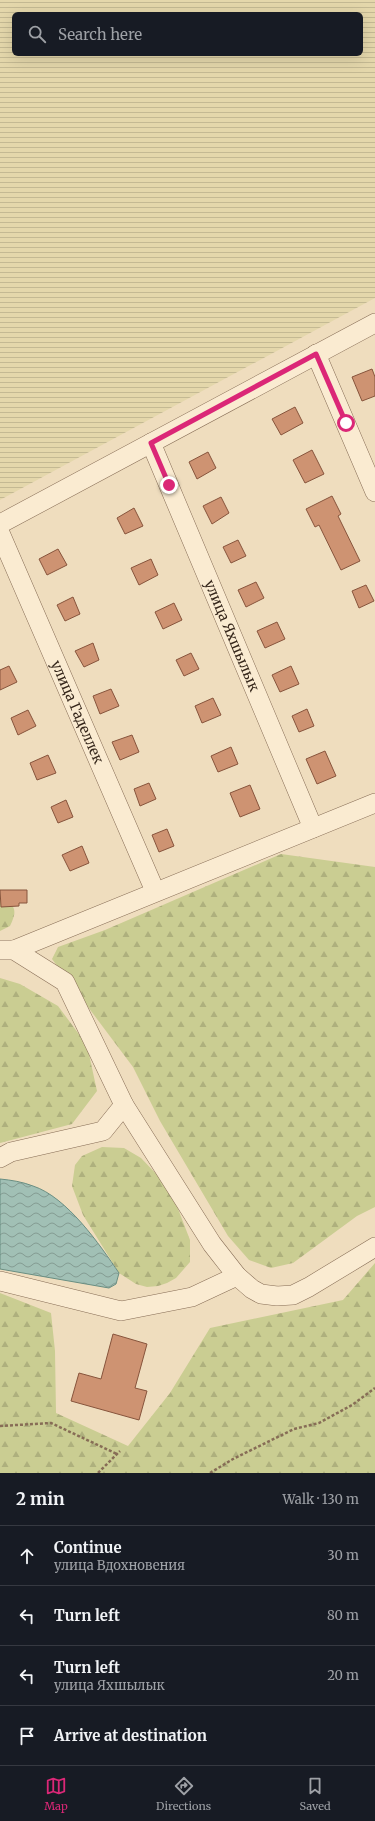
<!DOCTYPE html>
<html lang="en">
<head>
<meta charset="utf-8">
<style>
  body { margin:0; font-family:Merriweather,serif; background:#20242c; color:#f1f3f6 }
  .stop { position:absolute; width:12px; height:12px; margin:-9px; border:3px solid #db2777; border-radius:50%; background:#fff }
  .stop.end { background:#db2777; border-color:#fff; box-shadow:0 1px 4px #0008 }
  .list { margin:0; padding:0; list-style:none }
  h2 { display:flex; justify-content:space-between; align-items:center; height:52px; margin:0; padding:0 16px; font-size:17px }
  h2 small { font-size:13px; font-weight:400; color:#9ea1a6 }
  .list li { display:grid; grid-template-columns:26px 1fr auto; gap:12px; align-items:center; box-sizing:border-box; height:60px; padding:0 16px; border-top:1px solid #363941 }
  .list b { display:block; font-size:15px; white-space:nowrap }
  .list p { margin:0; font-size:13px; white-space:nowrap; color:#9ea1a6 }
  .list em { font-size:13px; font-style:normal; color:#9ea1a6 }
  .icon { flex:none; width:22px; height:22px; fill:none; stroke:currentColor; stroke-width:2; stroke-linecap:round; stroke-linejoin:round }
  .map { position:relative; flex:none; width:375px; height:1473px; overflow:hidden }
  .search { position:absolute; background:#171b24; box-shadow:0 4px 16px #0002; left:12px; right:12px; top:12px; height:44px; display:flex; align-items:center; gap:10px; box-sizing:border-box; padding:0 14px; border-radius:6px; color:#9ea1a6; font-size:15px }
  .sheet { height:292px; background:#171b24 }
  nav { display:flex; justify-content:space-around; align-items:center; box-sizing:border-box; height:56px; border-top:1px solid #363941; background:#171b24; font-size:11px; color:#9ea1a6 }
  nav a { display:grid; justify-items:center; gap:2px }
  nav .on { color:#db2777 }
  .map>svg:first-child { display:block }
  .farmland { fill:url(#farmland-rules); fill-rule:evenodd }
  .forest { fill:url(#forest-firs) }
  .water { fill:url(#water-waves); stroke:#698e82 }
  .building { fill:#ce9372; stroke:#87543c }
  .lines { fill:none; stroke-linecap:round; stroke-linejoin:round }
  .minor-casing { stroke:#876d56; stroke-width:20 }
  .path { stroke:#876d56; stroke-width:2.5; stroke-dasharray:3 2; stroke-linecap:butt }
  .minor { stroke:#faebd1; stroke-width:19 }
  .route { stroke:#db2777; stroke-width:5 }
  .labels { text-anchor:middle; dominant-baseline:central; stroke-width:3.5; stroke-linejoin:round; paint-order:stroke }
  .street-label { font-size:14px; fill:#36271b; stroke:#f6e8ce }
</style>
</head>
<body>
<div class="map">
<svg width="375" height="1473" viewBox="0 0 375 1473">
  <defs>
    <pattern id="farmland-rules" width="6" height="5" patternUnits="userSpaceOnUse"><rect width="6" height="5" fill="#e4d7ab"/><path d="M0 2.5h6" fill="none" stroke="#c4b993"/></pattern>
    <pattern id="forest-firs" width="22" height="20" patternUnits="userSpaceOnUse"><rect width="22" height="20" fill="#cacd92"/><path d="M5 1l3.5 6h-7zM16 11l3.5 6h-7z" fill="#aeb07d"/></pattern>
    <pattern id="water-waves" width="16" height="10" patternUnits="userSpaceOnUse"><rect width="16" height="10" fill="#a1c0b5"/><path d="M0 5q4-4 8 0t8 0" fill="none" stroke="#849c92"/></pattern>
  </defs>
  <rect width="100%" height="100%" fill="#efddbe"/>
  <!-- farmland -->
  <path class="farmland" d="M0,0H375V298L0,500ZM14,14H361V54H14Z"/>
  <!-- forest -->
  <path class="forest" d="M281,854L375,867V1207L357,1216L293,1263L271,1268L249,1260L228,1236L160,1121L133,1067L52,959L58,947L105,930Z
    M0,898C17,905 17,911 10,926L0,931Z
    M0,978L20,984L58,1006L87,1045L97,1091L72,1124L0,1143Z
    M102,1147L124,1148L141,1158L164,1182L175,1201L190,1240V1262L176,1278L167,1283L158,1286L147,1287L136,1284L119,1273L83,1215L72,1186L75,1165L82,1156Z
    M375,1263V1473H0V1293L51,1313L55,1351L56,1413L128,1446L170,1393L210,1328L343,1300Z"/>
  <!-- water -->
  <path class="water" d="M0,1179C11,1180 23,1182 33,1186C67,1197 100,1245 119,1273L116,1284L109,1288L0,1269Z"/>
  <!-- building -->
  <path class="building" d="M372,369L375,377V396L362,401L352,377Z
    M295,407L303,423L281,435L272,419Z
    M312,450L324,474L305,483L293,460Z
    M208,452L216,468L197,479L189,462Z
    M332,496L341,514L338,516L360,561L341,570L319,525L315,527L306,509Z
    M221,497L229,513L212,524L203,506Z
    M134,508L143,526L125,534L117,518Z
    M238,540L246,556L231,563L223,547Z
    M58,549L67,565L47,575L39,559Z
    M151,559L158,575L139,585L131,568Z
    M256,582L264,598L246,607L238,590Z
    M366,585L374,601L359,608L352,591Z
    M73,597L80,614L65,621L57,605Z
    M174,603L182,620L163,629L155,612Z
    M277,622L285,639L265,648L257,631Z
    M93,643L99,660L84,667L75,651Z
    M191,653L199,669L184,676L176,660Z
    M9,666L17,682L0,690V670Z
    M291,666L299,684L280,692L272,675Z
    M111,689L119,706L100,714L93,696Z
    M213,698L221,715L202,723L195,706Z
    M307,709L314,726L299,732L292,716Z
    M28,710L36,726L18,735L11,718Z
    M132,735L139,752L120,760L112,742Z
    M231,747L238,764L218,772L211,756Z
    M325,751L336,776L317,784L306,759Z
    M48,755L56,773L37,780L30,763Z
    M149,783L156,799L140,806L134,789Z
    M250,785L260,809L240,817L230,793Z
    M66,800L73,817L58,823L51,807Z
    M167,829L174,846L159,852L152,835Z
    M82,846L89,863L70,871L62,855Z
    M0,890H27V903H19V906L1,907Z
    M113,1334L147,1344L135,1388L147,1391L139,1420L71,1401L79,1373L101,1379Z"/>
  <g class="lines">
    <defs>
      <g id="minor">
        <path d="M316,354L375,492"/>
        <path id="s1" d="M151,443L313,828"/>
        <path d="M0,524L375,323"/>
        <path id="s2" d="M0,533L155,891"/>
        <path d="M0,950H14L65,982L124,1105L212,1244L237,1276L252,1289L261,1294L277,1296L293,1295L309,1287L375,1247"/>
        <path d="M14,950L375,803"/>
        <path d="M0,1158L11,1152L103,1131L124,1105"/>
        <path d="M0,1281L121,1311L192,1297L237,1276"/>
      </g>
    </defs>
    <!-- minor casing -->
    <use href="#minor" class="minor-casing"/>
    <!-- path -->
    <path class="path" d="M0,1426L51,1423L117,1454
      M98,1473L120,1451
      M210,1473L233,1459L294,1429L319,1423L352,1405L375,1388"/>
    <!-- minor -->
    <use href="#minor" class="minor"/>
  </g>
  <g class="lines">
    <!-- route -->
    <path class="route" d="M169,485L151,443L316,354L346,423"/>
  </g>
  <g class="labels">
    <!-- street labels -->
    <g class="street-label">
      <text stroke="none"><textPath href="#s1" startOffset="209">улица Яхшылык</textPath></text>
      <text stroke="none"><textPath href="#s2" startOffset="195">улица Гаделлек</textPath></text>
    </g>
  </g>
</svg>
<div class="stop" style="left:346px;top:423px"></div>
<div class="stop end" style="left:169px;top:485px"></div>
<div class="search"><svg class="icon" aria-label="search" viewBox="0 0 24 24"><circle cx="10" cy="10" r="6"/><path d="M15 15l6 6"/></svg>Search here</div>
</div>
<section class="sheet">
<h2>2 min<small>Walk · 130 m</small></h2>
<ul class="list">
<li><svg class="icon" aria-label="ahead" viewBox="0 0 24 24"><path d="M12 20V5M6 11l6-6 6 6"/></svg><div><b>Continue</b><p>улица Вдохновения</p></div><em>30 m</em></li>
<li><svg class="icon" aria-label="left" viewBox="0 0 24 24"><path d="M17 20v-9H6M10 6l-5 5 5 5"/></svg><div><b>Turn left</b></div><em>80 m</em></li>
<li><svg class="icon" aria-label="left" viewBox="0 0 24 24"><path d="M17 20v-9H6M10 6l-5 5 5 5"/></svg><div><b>Turn left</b><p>улица Яхшылык</p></div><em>20 m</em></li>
<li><svg class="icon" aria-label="arrive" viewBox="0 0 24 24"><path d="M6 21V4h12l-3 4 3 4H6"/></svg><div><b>Arrive at destination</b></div></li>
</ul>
</section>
<nav>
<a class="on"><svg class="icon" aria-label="map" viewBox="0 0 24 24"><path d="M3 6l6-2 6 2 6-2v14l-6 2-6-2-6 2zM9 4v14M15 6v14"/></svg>Map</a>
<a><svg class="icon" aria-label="directions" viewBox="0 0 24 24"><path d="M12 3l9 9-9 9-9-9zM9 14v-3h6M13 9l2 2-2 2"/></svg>Directions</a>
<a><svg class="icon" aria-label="saved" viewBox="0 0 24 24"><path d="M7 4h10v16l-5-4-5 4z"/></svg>Saved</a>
</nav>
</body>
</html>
